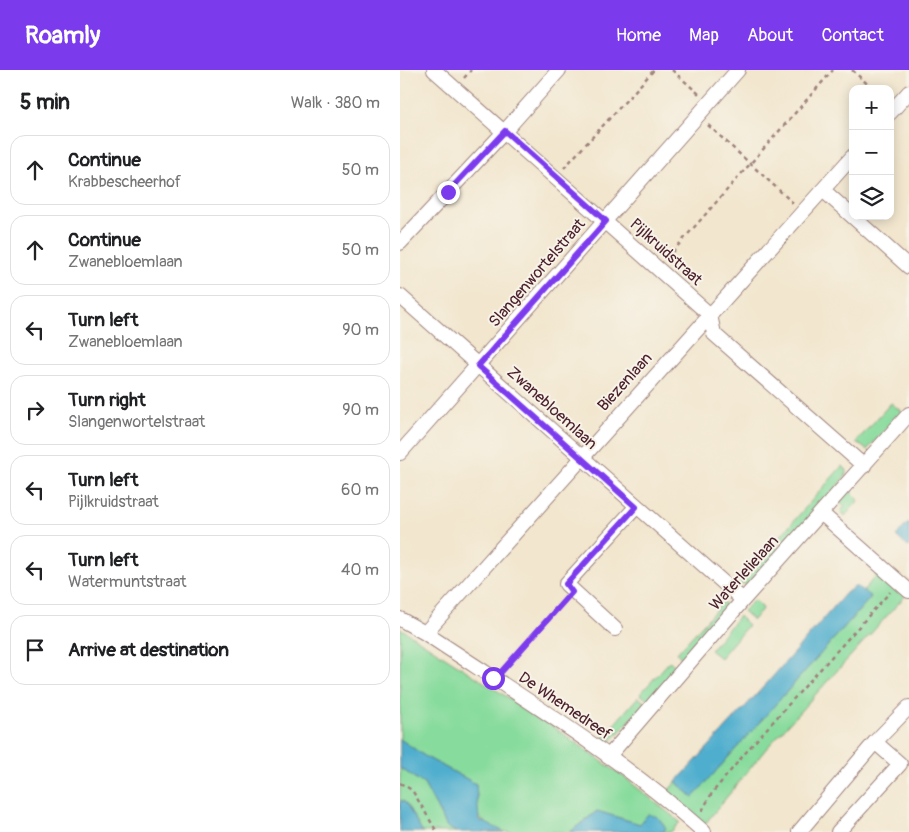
<!DOCTYPE html>
<html lang="en">
<head>
<meta charset="utf-8">
<style>
  body { margin:0; font-family:Pangolin,sans-serif; background:#f6f6f6; color:#202124 }
  .controls { position:absolute; right:15px; top:15px; display:grid; overflow:hidden; border-radius:10px; box-shadow:0 2px 12px #0003 }
  .controls button { width:45px; height:45px; display:grid; place-items:center; padding:0; border:0; border-bottom:1px solid #e0e0e0; background:#fff; color:#202124; font:25px sans-serif }
  .stop { position:absolute; width:15px; height:15px; margin:-11px; border:4px solid #7c3aed; border-radius:50%; background:#fff }
  .stop.end { background:#7c3aed; border-color:#fff; box-shadow:0 1px 5px #0008 }
  .list { margin:0; padding:0; list-style:none }
  h2 { display:flex; justify-content:space-between; align-items:center; height:65px; margin:0; padding:0 20px; font-size:21px }
  h2 small { font-size:16px; font-weight:400; color:#757577 }
  .list li { display:grid; grid-template-columns:32px 1fr auto; gap:15px; align-items:center; box-sizing:border-box; height:70px; margin:0 10px 10px; padding:0 10px; border:1px solid #e0e0e0; border-radius:15px }
  .list b { display:block; font-size:19px; white-space:nowrap }
  .list p { margin:0; font-size:16px; white-space:nowrap; color:#757577 }
  .list em { font-size:16px; font-style:normal; color:#757577 }
  .icon { flex:none; width:28px; height:28px; fill:none; stroke:currentColor; stroke-width:2; stroke-linecap:round; stroke-linejoin:round }
  .map { position:relative; flex:none; width:509px; height:762px; overflow:hidden }
  header { display:flex; align-items:center; gap:30px; box-sizing:border-box; height:70px; padding:0 25px; background:#7c3aed; color:#fff }
  header strong { font-size:24px }
  nav { display:flex; gap:28px; margin-inline-start:auto; font-size:18px }
  main { display:flex }
  aside { flex:1; background:#fff }
  .map>svg:first-child { display:block }
  .green { fill:#87db9c; stroke:#687d64 }
  .water { fill:#4faece; stroke:#4c667c }
  .lines { fill:none; stroke-linecap:round; stroke-linejoin:round }
  .minor-casing { stroke:#9e827c; stroke-width:16 }
  .path { stroke:#9e827c; stroke-width:2.5; stroke-dasharray:4 4; stroke-linecap:butt }
  .minor { stroke:#fff; stroke-width:14 }
  .route { stroke:#7c3aed; stroke-width:6 }
  .labels { text-anchor:middle; dominant-baseline:central; stroke-width:4; stroke-linejoin:round; paint-order:stroke }
  .street-label { font-size:16px; fill:#4a1f2b; stroke:#f7f3e8 }
</style>
</head>
<body>
<header>
<strong>Roamly</strong>
<nav><a>Home</a><a>Map</a><a>About</a><a>Contact</a></nav>
</header>
<main>
<aside>
<h2>5 min<small>Walk · 380 m</small></h2>
<ul class="list">
<li><svg class="icon" aria-label="ahead" viewBox="0 0 24 24"><path d="M12 20V5M6 11l6-6 6 6"/></svg><div><b>Continue</b><p>Krabbescheerhof</p></div><em>50 m</em></li>
<li><svg class="icon" aria-label="ahead" viewBox="0 0 24 24"><path d="M12 20V5M6 11l6-6 6 6"/></svg><div><b>Continue</b><p>Zwanebloemlaan</p></div><em>50 m</em></li>
<li><svg class="icon" aria-label="left" viewBox="0 0 24 24"><path d="M17 20v-9H6M10 6l-5 5 5 5"/></svg><div><b>Turn left</b><p>Zwanebloemlaan</p></div><em>90 m</em></li>
<li><svg class="icon" aria-label="right" viewBox="0 0 24 24"><path d="M7 20v-9h11M14 6l5 5-5 5"/></svg><div><b>Turn right</b><p>Slangenwortelstraat</p></div><em>90 m</em></li>
<li><svg class="icon" aria-label="left" viewBox="0 0 24 24"><path d="M17 20v-9H6M10 6l-5 5 5 5"/></svg><div><b>Turn left</b><p>Pijlkruidstraat</p></div><em>60 m</em></li>
<li><svg class="icon" aria-label="left" viewBox="0 0 24 24"><path d="M17 20v-9H6M10 6l-5 5 5 5"/></svg><div><b>Turn left</b><p>Watermuntstraat</p></div><em>40 m</em></li>
<li><svg class="icon" aria-label="arrive" viewBox="0 0 24 24"><path d="M6 21V4h12l-3 4 3 4H6"/></svg><div><b>Arrive at destination</b></div></li>
</ul>
</aside>
<div class="map">
<svg width="509" height="762" viewBox="0 0 509 762">
  <rect width="100%" height="100%" fill="#f7f3e8"/>
  <filter id="ink" filterUnits="userSpaceOnUse"><feTurbulence type="fractalNoise" baseFrequency=".02" numOctaves="2"/><feDisplacementMap in="SourceGraphic" scale="10" xChannelSelector="R" yChannelSelector="G"/><feConvolveMatrix kernelMatrix="1 2 1 2 8 2 1 2 1" color-interpolation-filters="sRGB"/></filter>
  <filter id="wash" filterUnits="userSpaceOnUse"><feTurbulence type="fractalNoise" baseFrequency=".0096" numOctaves="4" result="noise"/><feDisplacementMap in="SourceGraphic" scale="20" xChannelSelector="R" yChannelSelector="G"/><feGaussianBlur stdDeviation="1.12" result="paint"/><feColorMatrix in="noise" values="0 0 0 0 0 0 0 0 0 0 0 0 0 0 0 0 0 1.4 0 .05"/><feComposite in="paint" operator="in"/></filter>
  <g filter="url(#wash)">
    <rect width="100%" height="100%" fill="#f2e6ce"/>
    <!-- green -->
    <path class="green" d="M491,333L502,342L467,380L456,372Z
      M442,396L447,400L445,407L384,477L377,470Z
      M449,420L459,430L445,446L441,441L445,436L440,432Z
      M374,474L382,479L348,514L337,515Z
      M480,501L506,525L365,680L305,754L267,722L276,712L293,727L471,527L463,521Z
      M354,530L363,538L353,550L343,541Z
      M323,532L329,537L283,590L277,583Z
      M339,546L348,555L320,588L310,580Z
      M0,558L149,654L224,707L280,752L271,762H263L266,758L240,754L197,741L170,762H89L90,756L78,747L76,714L26,687L0,669Z
      M270,591L277,598L248,630L240,624Z
      M238,627L246,633L214,668L208,672L202,668Z
      M0,698L24,714L47,757L56,762H22L6,733L0,730Z"/>
    <!-- water -->
    <path class="water" d="M509,452V477H508L496,466Z
      M454,517H458L471,527L293,727L276,712L368,612L446,523Z
      M0,669L26,687L76,714L79,750L105,762H56L47,757L24,714L0,698Z
      M0,730L6,733L22,762H0Z
      M197,741L240,754L248,744L258,747L266,758L263,762H170Z"/>
  </g>
  <g filter="url(#ink)">
    <g class="lines">
      <defs>
        <path id="minor" d="M34,0L310,245L314,264L464,396
          M490,43L509,22
          M423,120L509,197
          M0,173L105,61L159,0
          M0,226L343,530
          M0,383L338,0
          M421,443L509,521
          M0,549L25,563C120,626 219,686 304,762
          M215,559L166,514L236,437
          M25,563L453,86
          M208,687L343,530L509,344
          M399,762L475,672L509,637
          M438,762L500,694L475,672"/>
      </defs>
      <!-- minor casing -->
      <use href="#minor" class="minor-casing"/>
      <!-- path -->
      <path class="path" d="M272,0L299,24
        M452,0L473,19
        M64,8L71,0
        M308,55L393,133
        M164,98L254,0
        M267,188L433,0
        M104,599L165,530
        M0,713L12,720L37,762
        M302,741L312,723L352,675L490,522"/>
      <!-- minor -->
      <use href="#minor" class="minor"/>
    </g>
  </g>
  <g class="lines" filter="url(#ink)">
    <!-- route -->
    <path class="route" d="M48,122L105,61L206,151L78,296L236,437L166,514L172,522L94,610L93,608"/>
  </g>
  <g class="labels">
    <!-- street labels -->
    <g class="street-label">
      <text transform="translate(266 182) rotate(42)">Pijlkruidstraat</text>
      <text transform="translate(137 203) rotate(-49)">Slangenwortelstraat</text>
      <text transform="translate(225 312) rotate(-48)">Biezenlaan</text>
      <text transform="translate(152 338) rotate(42)">Zwanebloemlaan</text>
      <text transform="translate(344 503) rotate(-48)">Waterlelielaan</text>
      <text transform="translate(165 636) rotate(34)">De Whemedreef</text>
    </g>
  </g>
</svg>
<div class="controls">
<button>+</button>
<button>−</button>
<button><svg class="icon" aria-label="layers" viewBox="0 0 24 24"><path d="M12 4l9 5-9 5-9-5zM3 14l9 5 9-5"/></svg></button>
</div>
<div class="stop" style="left:93px;top:608px"></div>
<div class="stop end" style="left:48px;top:122px"></div>
</div>
</main>
</body>
</html>
